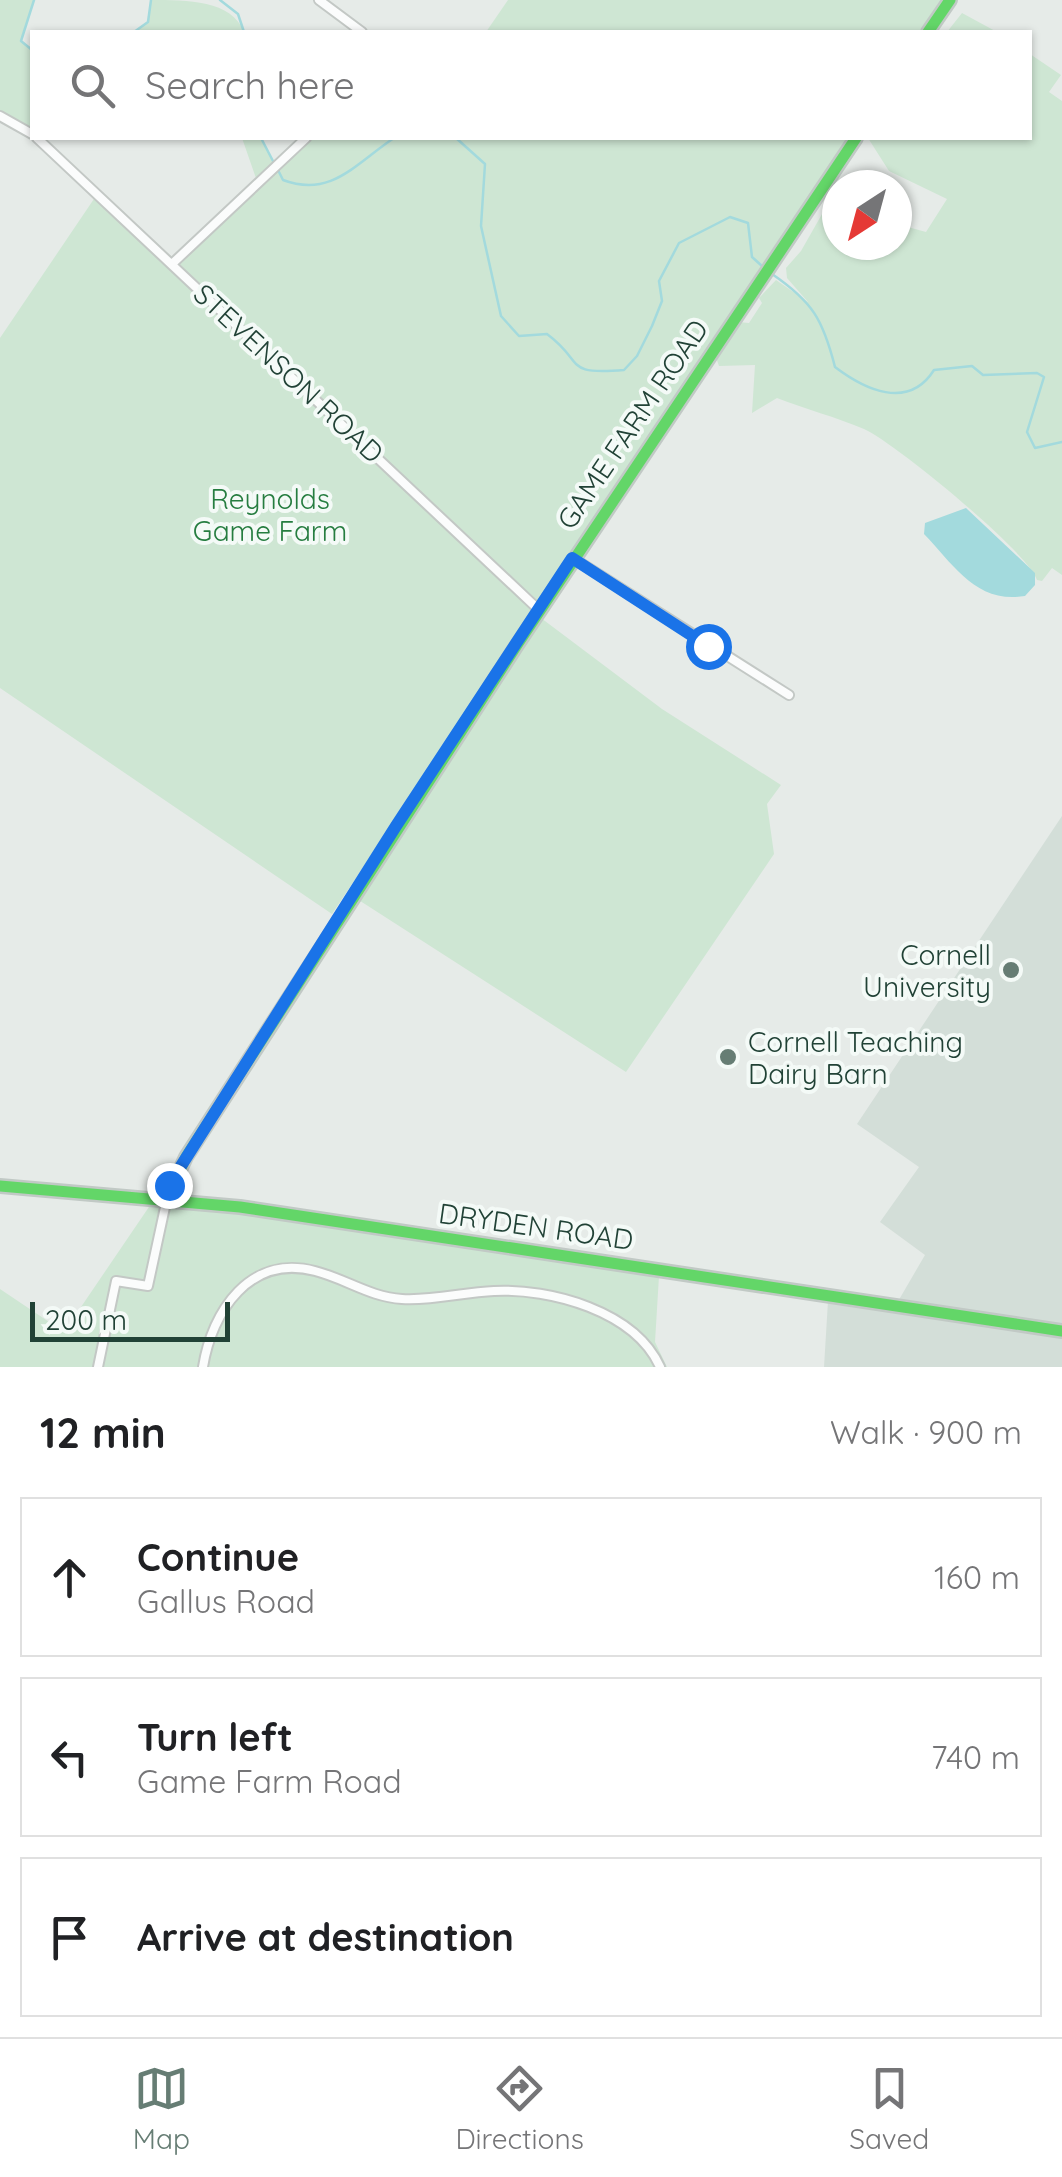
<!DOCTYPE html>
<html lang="en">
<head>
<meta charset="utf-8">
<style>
  body { margin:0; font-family:Quicksand,sans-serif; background:#f2f2f2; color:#202124 }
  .compass { position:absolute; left:822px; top:170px; width:90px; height:90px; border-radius:50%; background:#fff; box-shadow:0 2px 8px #0004; rotate:216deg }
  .scale { position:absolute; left:30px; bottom:25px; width:200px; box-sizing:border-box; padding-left:10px; border:5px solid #214236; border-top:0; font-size:28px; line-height:35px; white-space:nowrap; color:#214236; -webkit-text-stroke:8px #f4faf7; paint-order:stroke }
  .stop { position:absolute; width:30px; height:30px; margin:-22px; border:8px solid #1a73e8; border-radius:50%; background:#fff }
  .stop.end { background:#1a73e8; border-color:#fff; box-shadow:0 2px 10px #0008 }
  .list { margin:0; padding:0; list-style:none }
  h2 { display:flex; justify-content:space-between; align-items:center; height:130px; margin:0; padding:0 40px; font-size:42px }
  h2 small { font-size:32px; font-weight:400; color:#757577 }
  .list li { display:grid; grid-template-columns:65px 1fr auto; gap:30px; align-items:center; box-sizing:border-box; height:160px; margin:0 20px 20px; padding:0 20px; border:2px solid #e0e0e0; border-radius:0px }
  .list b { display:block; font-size:38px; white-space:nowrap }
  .list p { margin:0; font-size:32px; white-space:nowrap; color:#757577 }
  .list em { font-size:32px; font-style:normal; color:#757577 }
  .icon { flex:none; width:55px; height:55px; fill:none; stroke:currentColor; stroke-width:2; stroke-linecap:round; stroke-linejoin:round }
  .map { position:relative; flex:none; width:1062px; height:1367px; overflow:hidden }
  .search { position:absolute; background:#fff; box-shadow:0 2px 8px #0004; left:30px; right:30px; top:30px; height:110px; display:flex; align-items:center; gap:25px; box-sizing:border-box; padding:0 35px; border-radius:0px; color:#757577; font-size:38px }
  .sheet { height:670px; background:#fff }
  nav { display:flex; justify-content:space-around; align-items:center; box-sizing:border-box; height:140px; border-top:2px solid #e0e0e0; background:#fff; font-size:28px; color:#757577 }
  nav a { display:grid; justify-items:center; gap:5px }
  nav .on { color:#667d74 }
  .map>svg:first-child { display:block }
  .built { fill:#d3ded8 }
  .green { fill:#cee6d3 }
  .water { fill:#a3dadd }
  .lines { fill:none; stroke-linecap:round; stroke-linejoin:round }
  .stream { stroke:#a3dadd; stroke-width:2.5 }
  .street-casing { stroke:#c3c8c5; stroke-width:12 }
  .fast-casing { stroke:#c1c9c5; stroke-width:16 }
  .street { stroke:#fbfcfc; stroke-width:8 }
  .fast { stroke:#63d668; stroke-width:11 }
  .route { stroke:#1a73e8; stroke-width:12 }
  .poi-dot { fill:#667d74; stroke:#f4faf7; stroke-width:4 }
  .labels { text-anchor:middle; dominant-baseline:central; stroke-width:8; stroke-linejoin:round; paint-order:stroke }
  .street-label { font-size:28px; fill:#214236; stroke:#f4faf7 }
  .park-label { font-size:28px; fill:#267d40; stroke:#f4faf7 }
  .poi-label { font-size:28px; fill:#214236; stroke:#f4faf7; text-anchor:end }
</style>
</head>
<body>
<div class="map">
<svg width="1062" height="1367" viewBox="0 0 1062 1367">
  <rect width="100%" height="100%" fill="#e6ebe8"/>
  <!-- built -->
  <path class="built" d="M1062,816V1367H824L828,1301L893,1310L925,1255L880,1222L919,1167L857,1124Z"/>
  <!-- green -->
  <path class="green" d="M0,0H34L21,41L32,50V134L0,116Z
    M151,0C187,0 232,0 244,32H134L148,22Z
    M508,0H941L919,32H486Z
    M962,13L997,32H947Z
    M1030,54L1061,75L1049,92L1062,101V575L1052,568L1042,581L1037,580C1029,553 894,442 864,429C836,417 805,409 777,398L752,413L755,365L719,366L715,355L738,322L749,323L762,303L759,298L776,280L808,302L787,278L786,268L801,251L834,193L837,192V245H897V224L926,232L947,199L889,171L868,138H1030Z
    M242,138H261L276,167L258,184Z
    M310,138H848L332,914L0,688V338L100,190L176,261Z
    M541,618L662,709L781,785L767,804L774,854L626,1072L354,897Z
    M153,1201L659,1276L655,1342L667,1367H0V1289L64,1332Z"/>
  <!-- water -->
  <path class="water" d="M966,508L1035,573V585L1025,596C976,604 954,565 924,534L925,523Z"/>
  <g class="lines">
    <!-- stream -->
    <path class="stream" d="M220,0L238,14L244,32
      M134,32L148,22L151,0
      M32,50L21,41L34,0
      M261,138L274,163
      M456,138L485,164L481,226L501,316L519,336L547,334C586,363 562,375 624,370L637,356L652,326L662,301L659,281L679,243L730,217L748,223L752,257L762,266
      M278,170L283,180C331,198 355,164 394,138
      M772,274C813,302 823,320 835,367C864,389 908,411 934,370L972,366L983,375L1037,373L1044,377L1027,432L1035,448L1062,442"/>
    <defs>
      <path id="street" d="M319,0L362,32
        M0,116L32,134
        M37,138L539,610
        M173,263L306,138
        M573,558L789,695
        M98,1367L116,1281L148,1286L167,1198
        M203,1367C212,1311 250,1254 315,1271C346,1279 370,1297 402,1299C433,1301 464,1292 494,1291C550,1288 635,1311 660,1367"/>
      <path id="fast" d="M928,32L950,0
        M0,1186L240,1207L1062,1331
        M167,1198L186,1157L517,645L856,138"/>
    </defs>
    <!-- street casing -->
    <use href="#street" class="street-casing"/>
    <!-- fast casing -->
    <use href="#fast" class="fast-casing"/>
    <!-- street -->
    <use href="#street" class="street"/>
    <!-- fast -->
    <use href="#fast" class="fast"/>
  </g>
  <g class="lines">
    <!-- route -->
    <path class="route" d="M169,1185L396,826L572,558L708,646"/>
  </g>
  <!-- markers -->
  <g class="poi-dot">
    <circle cx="1011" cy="970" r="10"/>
    <circle cx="728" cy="1057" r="10"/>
  </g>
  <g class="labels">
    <!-- street labels -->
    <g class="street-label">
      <text transform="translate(289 373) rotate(43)">STEVENSON ROAD</text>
      <text transform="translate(632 424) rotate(-56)">GAME FARM ROAD</text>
      <text transform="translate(536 1226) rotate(8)">DRYDEN ROAD</text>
    </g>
    <!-- park labels -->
    <g class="park-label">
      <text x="270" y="498">Reynolds<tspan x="270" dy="32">Game Farm</tspan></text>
    </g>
    <!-- poi labels -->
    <g class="poi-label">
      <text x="991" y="954">Cornell<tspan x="991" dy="32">University</tspan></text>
      <text x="748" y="1041" text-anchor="start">Cornell Teaching<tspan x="748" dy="32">Dairy Barn</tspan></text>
    </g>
  </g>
</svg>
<svg class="compass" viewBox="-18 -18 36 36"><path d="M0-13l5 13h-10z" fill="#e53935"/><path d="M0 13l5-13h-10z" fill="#757577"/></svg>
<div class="scale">200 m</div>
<div class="stop" style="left:708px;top:646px"></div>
<div class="stop end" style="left:169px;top:1185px"></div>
<div class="search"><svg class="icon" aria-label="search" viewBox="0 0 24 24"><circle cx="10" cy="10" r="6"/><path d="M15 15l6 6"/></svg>Search here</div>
</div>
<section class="sheet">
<h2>12 min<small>Walk · 900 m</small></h2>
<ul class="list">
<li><svg class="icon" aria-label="ahead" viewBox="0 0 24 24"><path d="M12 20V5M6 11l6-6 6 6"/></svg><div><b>Continue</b><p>Gallus Road</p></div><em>160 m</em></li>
<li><svg class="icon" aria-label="left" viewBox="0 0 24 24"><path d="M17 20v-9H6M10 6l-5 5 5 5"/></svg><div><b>Turn left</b><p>Game Farm Road</p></div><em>740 m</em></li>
<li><svg class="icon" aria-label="arrive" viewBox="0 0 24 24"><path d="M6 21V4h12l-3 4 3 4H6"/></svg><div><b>Arrive at destination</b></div></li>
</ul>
</section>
<nav>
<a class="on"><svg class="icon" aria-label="map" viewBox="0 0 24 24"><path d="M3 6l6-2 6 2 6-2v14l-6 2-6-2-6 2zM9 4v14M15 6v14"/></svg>Map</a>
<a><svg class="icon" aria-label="directions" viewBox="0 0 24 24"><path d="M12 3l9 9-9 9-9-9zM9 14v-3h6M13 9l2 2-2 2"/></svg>Directions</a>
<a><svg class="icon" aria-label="saved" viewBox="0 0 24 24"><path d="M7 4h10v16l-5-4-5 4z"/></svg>Saved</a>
</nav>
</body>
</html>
